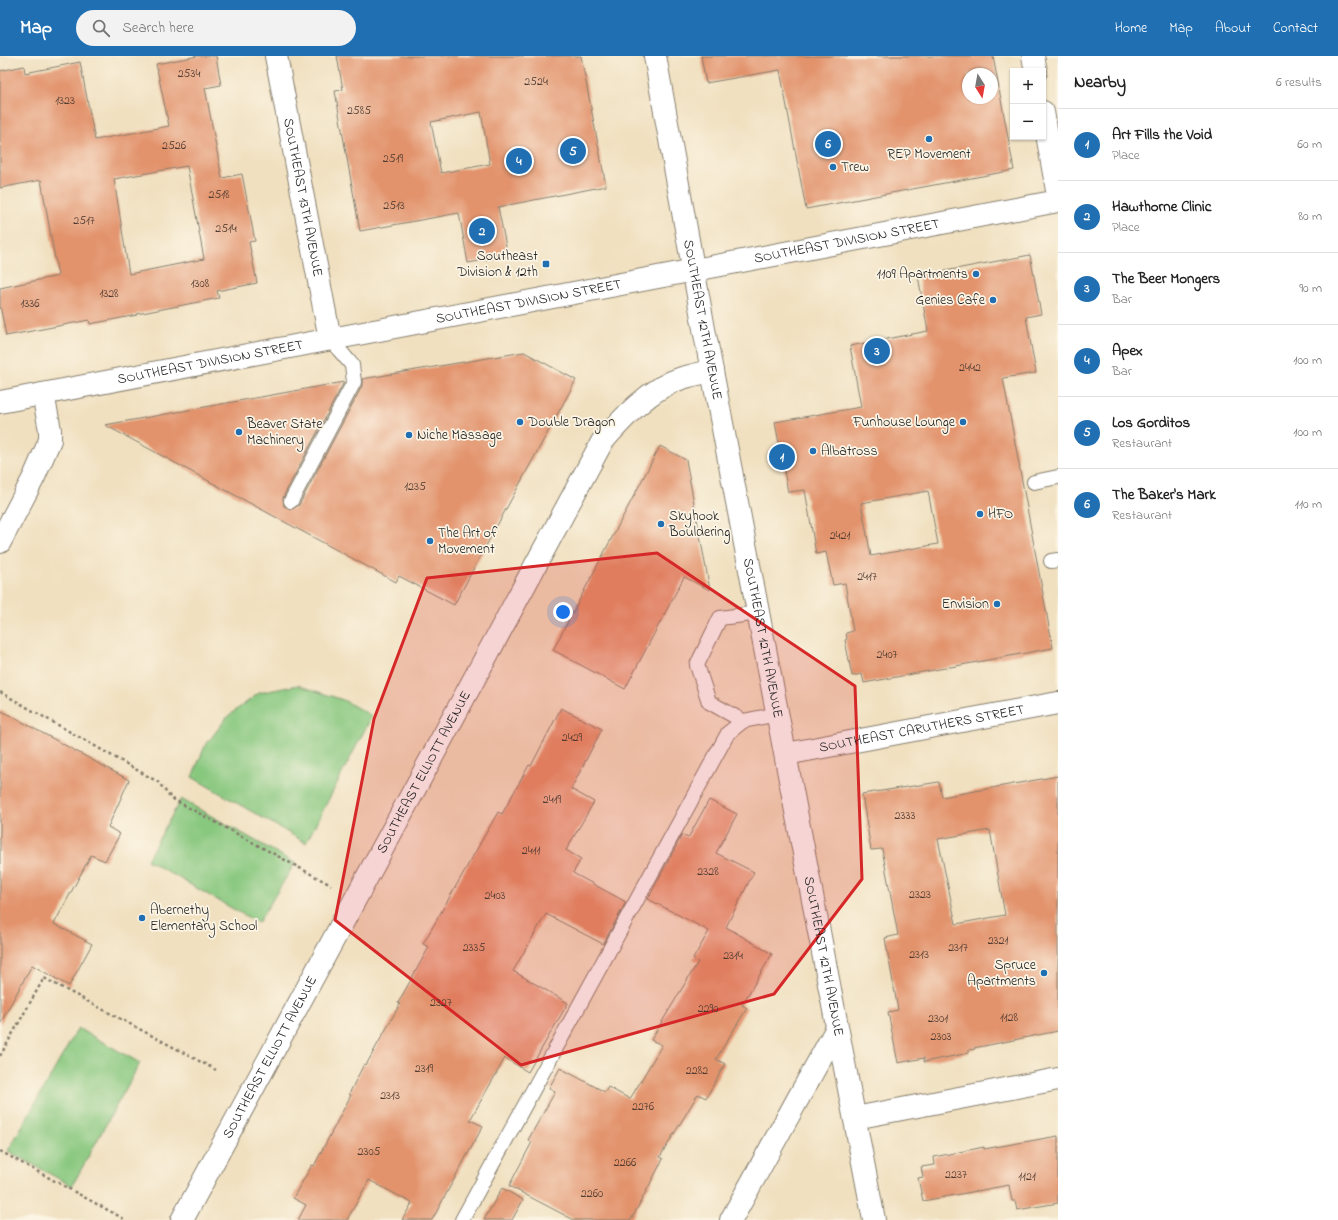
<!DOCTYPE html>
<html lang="en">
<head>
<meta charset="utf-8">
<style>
  body { margin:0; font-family:"Indie Flower",sans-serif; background:#f2f2f2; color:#222 }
  .controls { position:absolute; right:12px; top:12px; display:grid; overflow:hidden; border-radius:0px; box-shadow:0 1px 3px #0004 }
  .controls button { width:36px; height:36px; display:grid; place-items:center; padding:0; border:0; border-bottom:1px solid #e0e0e0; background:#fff; color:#222; font:20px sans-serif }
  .compass { position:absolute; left:962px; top:12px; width:36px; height:36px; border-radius:50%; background:#fff; box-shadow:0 1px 3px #0004; rotate:169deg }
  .you { position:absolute; left:563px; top:556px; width:14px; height:14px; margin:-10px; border:3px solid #fff; border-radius:50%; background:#1a73e8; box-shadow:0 0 0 6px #1a73e833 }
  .badge { display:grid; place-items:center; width:26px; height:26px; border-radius:50%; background:#1f6fb2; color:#fff; font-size:13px; font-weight:700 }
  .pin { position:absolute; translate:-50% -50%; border:2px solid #fff; box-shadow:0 1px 4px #0006 }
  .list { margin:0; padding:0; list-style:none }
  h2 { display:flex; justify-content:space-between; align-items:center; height:52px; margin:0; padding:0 16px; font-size:17px }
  h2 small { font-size:13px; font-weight:400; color:#767676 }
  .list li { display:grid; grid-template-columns:26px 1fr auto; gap:12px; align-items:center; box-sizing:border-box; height:72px; padding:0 16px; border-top:1px solid #e0e0e0 }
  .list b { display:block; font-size:15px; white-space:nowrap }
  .list p { margin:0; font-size:13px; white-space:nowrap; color:#767676 }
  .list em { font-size:13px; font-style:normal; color:#767676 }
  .icon { flex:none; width:22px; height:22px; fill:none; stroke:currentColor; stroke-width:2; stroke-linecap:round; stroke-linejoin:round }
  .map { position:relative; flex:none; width:1058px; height:1164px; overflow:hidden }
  header { display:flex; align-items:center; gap:24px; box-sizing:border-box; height:56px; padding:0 20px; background:#1f6fb2; color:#fff }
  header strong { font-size:19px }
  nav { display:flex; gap:22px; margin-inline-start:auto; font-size:14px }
  .search { width:280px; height:36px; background:#f2f2f2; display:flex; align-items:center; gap:10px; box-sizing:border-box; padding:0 14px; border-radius:22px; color:#767676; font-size:15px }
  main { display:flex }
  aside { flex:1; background:#fff }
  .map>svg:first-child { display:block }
  .green { fill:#87c77e; stroke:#52724d }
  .building { fill:#e2936c; fill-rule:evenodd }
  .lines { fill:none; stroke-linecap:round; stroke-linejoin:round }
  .lane-casing { stroke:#867e6e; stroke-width:16 }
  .street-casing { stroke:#867e6e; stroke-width:24 }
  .secondary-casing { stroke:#867e6e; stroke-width:24 }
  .path { stroke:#867e6e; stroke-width:2.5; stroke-dasharray:3 3; stroke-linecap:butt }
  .lane { stroke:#fff; stroke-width:14 }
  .street { stroke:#fff; stroke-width:22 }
  .secondary { stroke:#fff; stroke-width:22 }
  .marked { fill:#d62828; fill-opacity:0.2; stroke:#d62828; stroke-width:3; stroke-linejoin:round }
  .poi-dot { fill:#1f6fb2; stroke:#fcf5e5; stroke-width:1.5 }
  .labels { text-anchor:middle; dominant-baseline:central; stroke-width:3.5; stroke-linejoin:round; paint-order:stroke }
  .number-label { font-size:12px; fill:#4e3a30 }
  .poi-label { font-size:14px; fill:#1c1c1c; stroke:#fcf5e5; text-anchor:start }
  .street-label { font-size:14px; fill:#1c1c1c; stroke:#fcf5e5 }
</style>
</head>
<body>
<header>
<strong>Map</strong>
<div class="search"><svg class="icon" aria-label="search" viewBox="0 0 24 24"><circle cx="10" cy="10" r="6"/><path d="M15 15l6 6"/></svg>Search here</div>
<nav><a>Home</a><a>Map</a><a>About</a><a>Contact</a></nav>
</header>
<main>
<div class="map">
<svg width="1058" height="1164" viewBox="0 0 1058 1164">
  <rect width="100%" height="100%" fill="#fcf5e5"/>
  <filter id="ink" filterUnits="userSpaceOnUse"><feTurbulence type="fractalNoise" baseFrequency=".025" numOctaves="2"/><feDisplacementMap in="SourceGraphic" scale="8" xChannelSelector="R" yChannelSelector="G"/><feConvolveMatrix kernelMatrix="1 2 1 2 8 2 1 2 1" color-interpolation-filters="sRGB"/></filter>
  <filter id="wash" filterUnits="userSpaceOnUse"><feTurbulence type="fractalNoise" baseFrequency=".012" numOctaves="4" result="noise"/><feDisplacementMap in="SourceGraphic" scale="16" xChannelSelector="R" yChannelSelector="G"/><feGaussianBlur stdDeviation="0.9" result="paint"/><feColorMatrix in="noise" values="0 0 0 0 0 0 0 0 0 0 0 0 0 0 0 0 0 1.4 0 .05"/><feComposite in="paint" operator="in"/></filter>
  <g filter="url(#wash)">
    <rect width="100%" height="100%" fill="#f0e0c0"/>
    <!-- green -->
    <path class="green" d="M298,629L343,644L372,660L306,787L192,721L205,690L228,660L259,637Z
      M181,743L295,807L258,867L147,804Z
      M78,972L140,1007L72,1130L8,1095Z"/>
    <g id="blocks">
      <!-- building -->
      <path class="building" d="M198,0H216L221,29L205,32L222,122L242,118L255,185L249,186L257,227L217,235L219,242L137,258V259L90,268L89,264L6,280L0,249V232L58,220L41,124L0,132V15L24,10L25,17L80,6L95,84L169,70L156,8ZM187,110L204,203L129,218L114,123Z
        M337,0H581L606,130L498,151L508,200L468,207L459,157L360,175L335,35L343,34ZM481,56L490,108L441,117L431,66Z
        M701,0H993L1014,114L806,153L780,14L706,27ZM968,18H992V42H968Z
        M1030,199L1041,258L1026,261L1036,317L1003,322L1053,592L864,627L862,618L852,620L845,584L847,583L846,577L853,575L845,527L833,529L826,496L816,498L805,434L788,436L775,366L861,351L850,290L928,275L918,220ZM928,435L938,488L871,500L861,447Z
        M524,296L576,324L454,549L399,520L396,526L105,369L344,326L283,441L284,450L292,453L299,449L362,330V323Z
        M660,390L686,404L710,534L684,521L625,633L553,594Z
        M561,652L602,673L571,733L594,746L566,794L581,803L573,817L626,846L603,888L546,858L513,915L568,947L528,1016L505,1002L470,1064L483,1070L432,1164H402L412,1147L369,1124L347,1164H298L306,1149L293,1142L312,1109L314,1110L351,1039L349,1038L364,1008L366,1009L400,948L398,947L429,891L423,888L498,756L502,758L529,709L531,710Z
        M0,654L129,724L108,771L120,778L105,805L91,799L54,868L92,888L69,930L32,909L0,968Z
        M1058,720V975L974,992L975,993L969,994V997L924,1006V1002L898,1007L888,956L898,954L885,882L898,879L882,793L871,794L862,738L939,726L942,741ZM990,774L1005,859L956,868L938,783Z
        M709,744L737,758L716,797L754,816L726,871L772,898L742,949L747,952L716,1003L725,1008L706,1042L698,1038L660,1101L663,1103L631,1164H574L509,1130L532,1086L528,1084L555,1036L549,1032L560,1012L605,1036L608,1031L630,1043L662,989L651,984L698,906L693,903L709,875L648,843L682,779L688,782Z
        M1058,1080V1147L1017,1154L1015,1145H1012L1009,1129L923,1145L918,1122L923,1121L921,1111L935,1109L934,1101L984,1091V1093Z
        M502,1132L523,1144L512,1164H484Z"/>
    </g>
  </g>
  <g filter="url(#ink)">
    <use href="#blocks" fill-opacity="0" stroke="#867e6e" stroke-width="1"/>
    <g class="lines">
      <defs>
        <path id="lane" d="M1034,426L1058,421
          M291,445L354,326L352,309L330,283
          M1051,505L1058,504
          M743,665L709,646L697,609L720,562L759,557
          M462,1164L728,677L743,665L778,658"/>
        <g id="street">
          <path id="s1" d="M276,0L330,283"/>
          <path d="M0,486L34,421L50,384V374L43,338"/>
          <path id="s2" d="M786,698L1058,647"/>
          <path d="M855,1062L1058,1023"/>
          <path id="s3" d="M182,1164L602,386C623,362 650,332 682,322C692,319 702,317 712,315"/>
          <path d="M731,1164L837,972"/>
        </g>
        <g id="secondary">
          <path id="s4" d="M655,0L704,273L874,1164"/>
          <path d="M1033,0L1036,15"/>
          <path d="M1043,56L1058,140"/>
          <path id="s5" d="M0,346L1058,145"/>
        </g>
      </defs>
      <!-- lane casing -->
      <use href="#lane" class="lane-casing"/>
      <!-- street casing -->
      <use href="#street" class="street-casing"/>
      <!-- secondary casing -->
      <use href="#secondary" class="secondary-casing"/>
      <!-- path -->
      <path class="path" d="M0,636L158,726L171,742L331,829
        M0,1000L44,922L216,1014
        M0,1095L126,1164"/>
      <!-- lane -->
      <use href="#lane" class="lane"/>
      <!-- street -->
      <use href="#street" class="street"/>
      <!-- secondary -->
      <use href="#secondary" class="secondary"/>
    </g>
  </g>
  <!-- marked area -->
  <path class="marked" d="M657,497L855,630L862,823L774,938L521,1009L335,864L374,663L427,522Z"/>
  <!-- markers -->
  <g class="poi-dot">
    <circle cx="929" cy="83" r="4"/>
    <circle cx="833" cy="111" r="4"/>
    <rect x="542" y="204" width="8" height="8" rx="2"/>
    <circle cx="976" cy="218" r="4"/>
    <circle cx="993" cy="244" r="4"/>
    <circle cx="520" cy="366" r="4"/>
    <circle cx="963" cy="366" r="4"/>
    <circle cx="239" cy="376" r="4"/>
    <circle cx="409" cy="379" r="4"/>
    <circle cx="813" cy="395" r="4"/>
    <circle cx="980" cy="458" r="4"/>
    <circle cx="661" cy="468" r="4"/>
    <circle cx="430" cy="485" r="4"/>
    <circle cx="997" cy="548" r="4"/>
    <circle cx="142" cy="862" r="4"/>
    <circle cx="1044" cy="917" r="4"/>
  </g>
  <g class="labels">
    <!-- number labels -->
    <g class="number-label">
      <text x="189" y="18">2534</text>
      <text x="536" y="26">2524</text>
      <text x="65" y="45">1323</text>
      <text x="359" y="55">2585</text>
      <text x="174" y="90">2526</text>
      <text x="393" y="103">2519</text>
      <text x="219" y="139">2518</text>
      <text x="394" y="150">2513</text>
      <text x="84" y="165">2517</text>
      <text x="226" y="173">2514</text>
      <text x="200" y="228">1308</text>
      <text x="109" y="238">1328</text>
      <text x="30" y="248">1336</text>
      <text x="970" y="312">2442</text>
      <text x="415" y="431">1235</text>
      <text x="840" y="480">2421</text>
      <text x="867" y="521">2417</text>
      <text x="887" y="599">2407</text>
      <text x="572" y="682">2429</text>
      <text x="552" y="744">2419</text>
      <text x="905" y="760">2333</text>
      <text x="531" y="795">2411</text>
      <text x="708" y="816">2328</text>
      <text x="920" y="839">2323</text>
      <text x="495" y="840">2403</text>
      <text x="998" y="885">2321</text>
      <text x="474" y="892">2335</text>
      <text x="958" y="892">2317</text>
      <text x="919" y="899">2313</text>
      <text x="733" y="900">2314</text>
      <text x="441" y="947">2327</text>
      <text x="708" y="953">2290</text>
      <text x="1009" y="962">1128</text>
      <text x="938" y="963">2301</text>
      <text x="941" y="981">2303</text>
      <text x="424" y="1013">2319</text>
      <text x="697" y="1015">2282</text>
      <text x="390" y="1040">2313</text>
      <text x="643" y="1051">2276</text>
      <text x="369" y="1096">2305</text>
      <text x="625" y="1107">2266</text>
      <text x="956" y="1119">2237</text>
      <text x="1027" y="1121">1121</text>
      <text x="592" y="1138">2260</text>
    </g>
    <!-- poi labels -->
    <g class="poi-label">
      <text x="929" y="98" text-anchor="middle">REP Movement</text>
      <text x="841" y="111">Trew</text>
      <text x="538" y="200" text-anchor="end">Southeast<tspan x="538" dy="16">Division &amp; 12th</tspan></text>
      <text x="968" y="218" text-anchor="end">1109 Apartments</text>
      <text x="985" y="244" text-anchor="end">Genies Cafe</text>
      <text x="528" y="366">Double Dragon</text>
      <text x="955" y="366" text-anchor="end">Funhouse Lounge</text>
      <text x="247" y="368">Beaver State<tspan x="247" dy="16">Machinery</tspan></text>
      <text x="417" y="379">Niche Massage</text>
      <text x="821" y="395">Albatross</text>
      <text x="988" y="458">HFO</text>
      <text x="669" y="460">Skyhook<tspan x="669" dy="16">Bouldering</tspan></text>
      <text x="438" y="477">The Art of<tspan x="438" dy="16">Movement</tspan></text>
      <text x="989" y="548" text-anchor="end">Envision</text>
      <text x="150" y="854">Abernethy<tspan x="150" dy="16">Elementary School</tspan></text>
      <text x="1036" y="909" text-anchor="end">Spruce<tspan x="1036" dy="16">Apartments</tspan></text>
    </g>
    <!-- street labels -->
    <g class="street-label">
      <text stroke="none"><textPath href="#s1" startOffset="144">SOUTHEAST 13TH AVENUE</textPath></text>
      <text stroke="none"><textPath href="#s5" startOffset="862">SOUTHEAST DIVISION STREET</textPath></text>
      <text stroke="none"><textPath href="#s5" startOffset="538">SOUTHEAST DIVISION STREET</textPath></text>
      <text stroke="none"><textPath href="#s4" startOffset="268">SOUTHEAST 12TH AVENUE</textPath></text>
      <text stroke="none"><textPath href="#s5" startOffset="214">SOUTHEAST DIVISION STREET</textPath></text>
      <text stroke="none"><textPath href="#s4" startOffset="592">SOUTHEAST 12TH AVENUE</textPath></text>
      <text stroke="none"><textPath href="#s2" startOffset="138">SOUTHEAST CARUTHERS STREET</textPath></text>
      <text stroke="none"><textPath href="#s3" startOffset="509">SOUTHEAST ELLIOTT AVENUE</textPath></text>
      <text stroke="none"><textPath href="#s4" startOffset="916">SOUTHEAST 12TH AVENUE</textPath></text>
      <text stroke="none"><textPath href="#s3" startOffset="185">SOUTHEAST ELLIOTT AVENUE</textPath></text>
    </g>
  </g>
</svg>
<div class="controls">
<button>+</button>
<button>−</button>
</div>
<svg class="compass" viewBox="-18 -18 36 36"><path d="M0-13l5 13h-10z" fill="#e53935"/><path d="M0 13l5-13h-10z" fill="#767676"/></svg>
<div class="you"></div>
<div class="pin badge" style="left:782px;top:401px">1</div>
<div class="pin badge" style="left:482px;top:175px">2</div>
<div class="pin badge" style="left:877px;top:295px">3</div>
<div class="pin badge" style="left:519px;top:105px">4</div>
<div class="pin badge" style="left:573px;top:95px">5</div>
<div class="pin badge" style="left:828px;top:88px">6</div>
</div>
<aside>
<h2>Nearby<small>6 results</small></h2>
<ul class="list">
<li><span class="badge">1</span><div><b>Art Fills the Void</b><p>Place</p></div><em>60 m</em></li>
<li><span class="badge">2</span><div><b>Hawthorne Clinic</b><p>Place</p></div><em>80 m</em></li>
<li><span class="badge">3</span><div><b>The Beer Mongers</b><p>Bar</p></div><em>90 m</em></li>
<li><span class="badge">4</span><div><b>Apex</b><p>Bar</p></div><em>100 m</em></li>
<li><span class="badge">5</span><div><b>Los Gorditos</b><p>Restaurant</p></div><em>100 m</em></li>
<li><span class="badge">6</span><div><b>The Baker's Mark</b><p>Restaurant</p></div><em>110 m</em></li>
</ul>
</aside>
</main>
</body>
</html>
